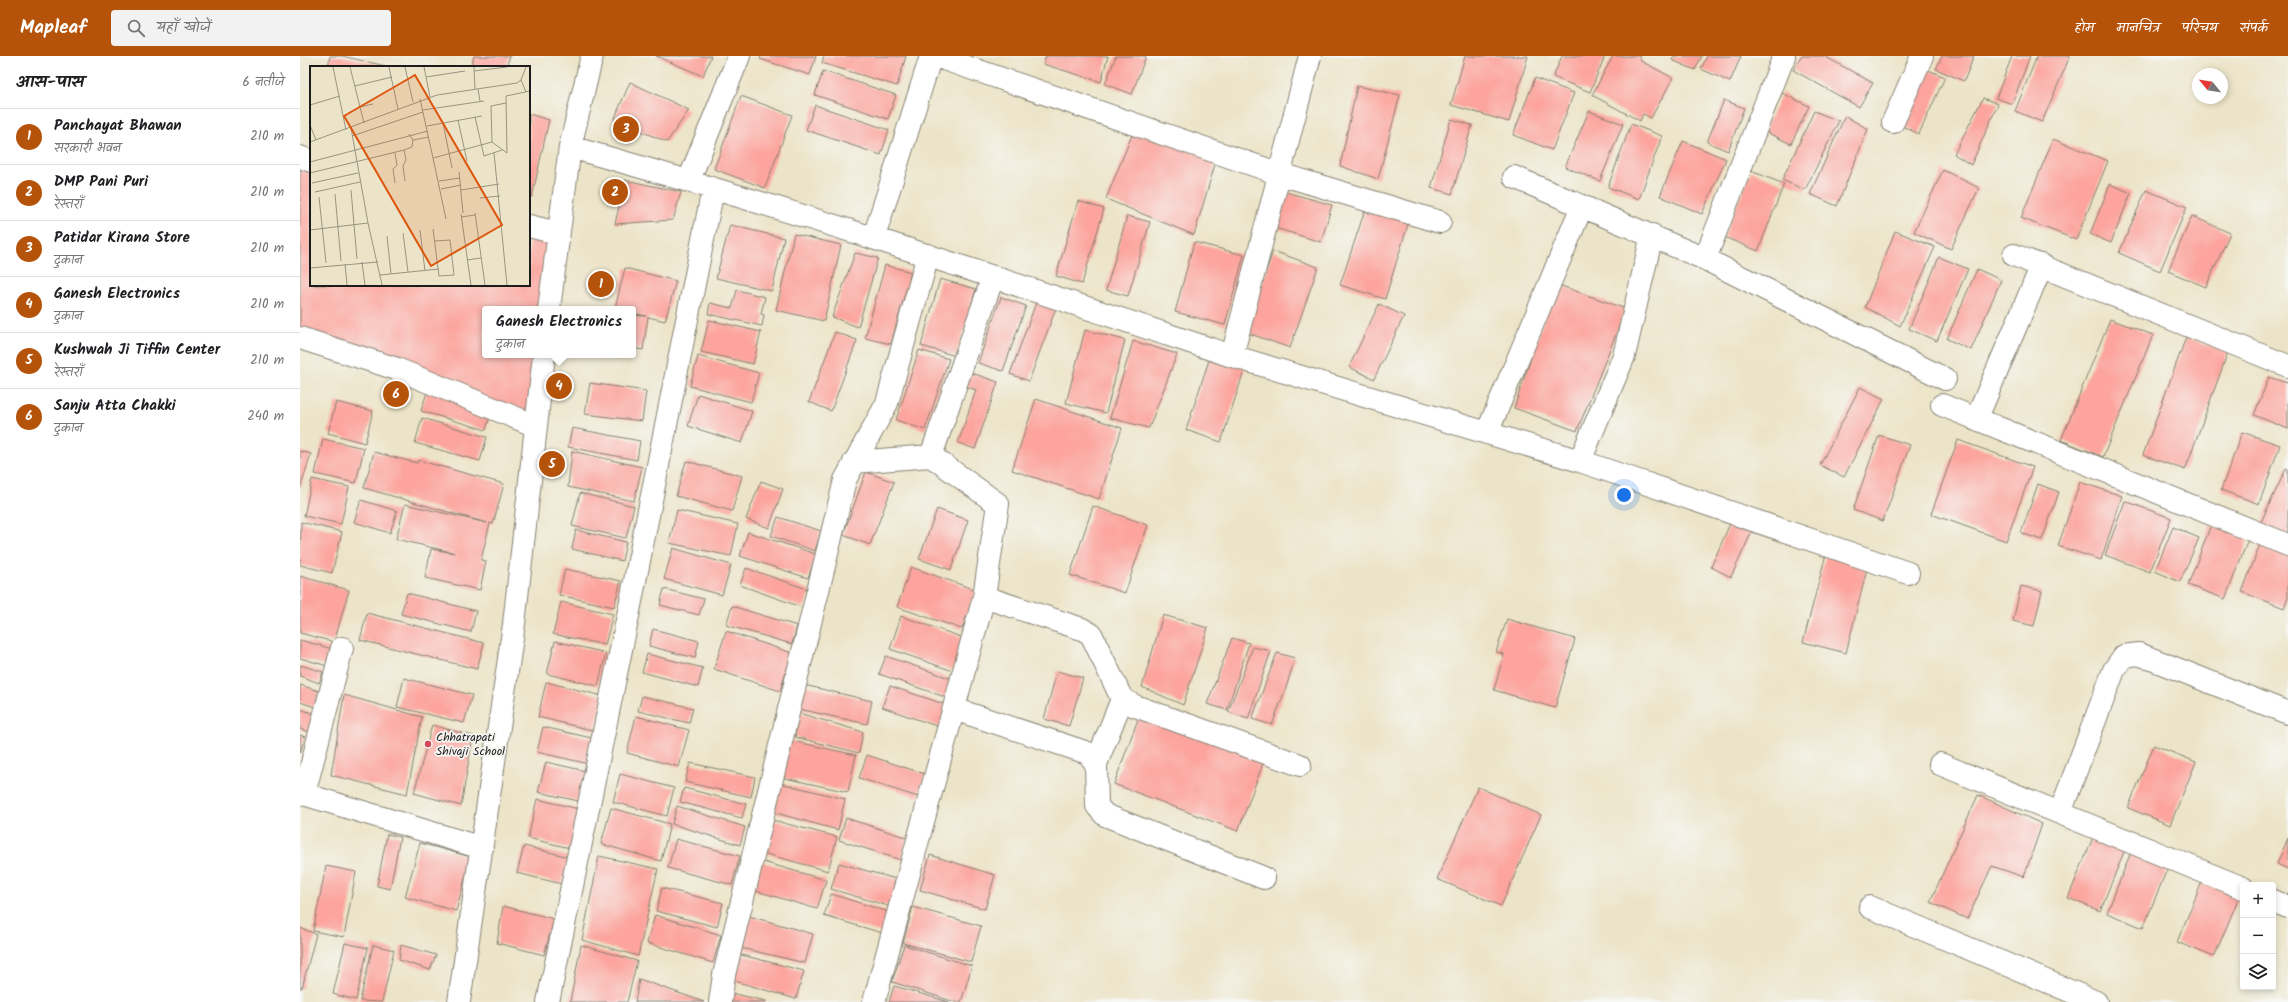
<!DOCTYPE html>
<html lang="hi">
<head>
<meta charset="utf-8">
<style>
  body { margin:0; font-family:Kalam,"Playpen Sans Deva",sans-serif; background:#f2f2f2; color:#202124 }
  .controls { position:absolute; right:12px; bottom:12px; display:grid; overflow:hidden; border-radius:4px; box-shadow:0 2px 6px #0003 }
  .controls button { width:36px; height:36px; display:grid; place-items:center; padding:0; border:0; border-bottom:1px solid #e0e0e0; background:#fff; color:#202124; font:20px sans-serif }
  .compass { position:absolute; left:1892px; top:12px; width:36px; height:36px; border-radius:50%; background:#fff; box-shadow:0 2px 6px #0003; rotate:300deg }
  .you { position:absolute; left:1324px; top:439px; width:14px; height:14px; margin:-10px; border:3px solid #fff; border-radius:50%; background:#1a73e8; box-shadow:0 0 0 6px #1a73e833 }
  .badge { display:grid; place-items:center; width:26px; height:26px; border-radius:50%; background:#b45309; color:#fff; font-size:13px; font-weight:700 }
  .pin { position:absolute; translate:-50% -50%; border:2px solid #fff; box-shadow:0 1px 4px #0006 }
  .popup { position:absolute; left:182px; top:250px; width:154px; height:52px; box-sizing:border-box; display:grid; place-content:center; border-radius:4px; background:#fff; filter:drop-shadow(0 1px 3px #0005); font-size:13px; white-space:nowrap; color:#757577 }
  .popup b { font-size:15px; color:#202124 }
  .popup::after { content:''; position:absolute; left:50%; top:100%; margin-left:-8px; border:8px solid transparent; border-top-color:#fff }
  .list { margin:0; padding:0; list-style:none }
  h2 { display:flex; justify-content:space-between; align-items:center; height:52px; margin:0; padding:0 16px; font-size:17px }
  h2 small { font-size:13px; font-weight:400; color:#757577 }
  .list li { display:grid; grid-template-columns:26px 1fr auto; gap:12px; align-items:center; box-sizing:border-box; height:56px; padding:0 16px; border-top:1px solid #e0e0e0 }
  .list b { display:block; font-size:15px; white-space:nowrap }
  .list p { margin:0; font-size:13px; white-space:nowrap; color:#757577 }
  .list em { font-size:13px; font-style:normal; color:#757577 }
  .icon { flex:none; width:22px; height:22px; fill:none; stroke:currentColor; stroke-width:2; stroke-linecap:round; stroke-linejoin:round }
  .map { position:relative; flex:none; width:1988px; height:946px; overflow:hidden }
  header { display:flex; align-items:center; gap:24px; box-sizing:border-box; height:56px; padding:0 20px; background:#b45309; color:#fff }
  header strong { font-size:19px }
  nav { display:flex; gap:22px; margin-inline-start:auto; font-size:14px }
  .search { width:280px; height:36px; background:#f2f2f2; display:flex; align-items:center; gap:10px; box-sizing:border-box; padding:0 14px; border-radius:4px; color:#757577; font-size:15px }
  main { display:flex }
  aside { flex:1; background:#fff }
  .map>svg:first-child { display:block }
  .building { fill:#fca49d }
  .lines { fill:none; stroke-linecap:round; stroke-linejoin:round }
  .minor-casing { stroke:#848072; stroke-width:24 }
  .minor { stroke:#fff; stroke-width:22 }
  .poi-dot { fill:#d1495b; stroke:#f6f6f2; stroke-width:1.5 }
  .labels { text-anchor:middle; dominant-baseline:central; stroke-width:3.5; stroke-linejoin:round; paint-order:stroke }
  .poi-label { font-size:12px; fill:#1c1c1c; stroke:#f6f6f2; text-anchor:start }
  .inset-road { fill:none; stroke:#999483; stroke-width:1 }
  .view { fill:#de560d; fill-opacity:0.15; stroke:#de560d; stroke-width:2 }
  .inset-edge { fill:none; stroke:#1c1c1c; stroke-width:2 }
</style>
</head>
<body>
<header>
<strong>Mapleaf</strong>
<div class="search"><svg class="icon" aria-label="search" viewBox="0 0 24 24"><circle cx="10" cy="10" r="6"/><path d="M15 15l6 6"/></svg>यहाँ खोजें</div>
<nav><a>होम</a><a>मानचित्र</a><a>परिचय</a><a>संपर्क</a></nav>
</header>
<main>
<aside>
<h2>आस-पास<small>6 नतीजे</small></h2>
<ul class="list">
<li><span class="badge">1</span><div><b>Panchayat Bhawan</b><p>सरकारी भवन</p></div><em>210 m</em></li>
<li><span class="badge">2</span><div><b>DMP Pani Puri</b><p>रेस्तराँ</p></div><em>210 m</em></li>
<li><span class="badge">3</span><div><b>Patidar Kirana Store</b><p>दुकान</p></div><em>210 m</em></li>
<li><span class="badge">4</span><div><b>Ganesh Electronics</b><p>दुकान</p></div><em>210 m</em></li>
<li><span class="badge">5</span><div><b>Kushwah Ji Tiffin Center</b><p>रेस्तराँ</p></div><em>210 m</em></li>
<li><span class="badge">6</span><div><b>Sanju Atta Chakki</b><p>दुकान</p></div><em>240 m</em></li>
</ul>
</aside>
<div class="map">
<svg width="1988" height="946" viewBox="0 0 1988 946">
  <rect width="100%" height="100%" fill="#f6f6f2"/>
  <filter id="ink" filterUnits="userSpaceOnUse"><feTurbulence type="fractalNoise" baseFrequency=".025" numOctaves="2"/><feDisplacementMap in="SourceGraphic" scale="8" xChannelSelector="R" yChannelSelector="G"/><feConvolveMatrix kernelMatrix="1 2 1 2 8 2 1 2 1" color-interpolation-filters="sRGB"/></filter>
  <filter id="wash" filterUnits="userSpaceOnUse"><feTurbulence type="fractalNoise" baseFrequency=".012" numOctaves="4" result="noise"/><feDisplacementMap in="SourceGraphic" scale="16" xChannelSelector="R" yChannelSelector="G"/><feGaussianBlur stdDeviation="0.9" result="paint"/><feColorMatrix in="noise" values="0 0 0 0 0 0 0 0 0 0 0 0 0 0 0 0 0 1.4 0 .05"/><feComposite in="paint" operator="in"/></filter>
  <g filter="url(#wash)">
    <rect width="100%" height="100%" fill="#ece4c8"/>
    <g id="blocks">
      <!-- building -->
      <path class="building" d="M30,0H42L90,11H28Z
        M174,0H210L206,11H171Z
        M356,0H411L403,20Z
        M461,0H516L510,19L460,3Z
        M524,0H606L597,30L522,7Z
        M746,0H808L801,26L743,8Z
        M816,0H846L832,38L805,28Z
        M1165,0H1228L1209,66L1151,49Z
        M1262,0H1305L1290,36L1253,21Z
        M1313,0H1339L1341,5L1373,22L1351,62L1343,58L1340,65L1292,39Z
        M1374,0H1402L1395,14L1372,4Z
        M1407,0H1441L1430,26L1401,13Z
        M1501,0H1524L1573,27L1559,51L1493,14Z
        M1642,0H1674L1664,25L1636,13Z
        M1712,0H1730L1712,48L1696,42Z
        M1737,0H1770L1742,66L1715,55Z
        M1626,13L1645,21L1619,78L1600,69Z
        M523,15L596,39L588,63L515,39Z
        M1235,22L1274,37L1252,94L1213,79Z
        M330,26L389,54L367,86L314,64Z
        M1057,30L1100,39L1078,123L1040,110Z
        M1482,37L1509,50L1491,88L1464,75Z
        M441,40L492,59L465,132L414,113Z
        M1683,42L1698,48L1671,109L1654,98Z
        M1424,44L1444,52L1428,95L1407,86Z
        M515,49L589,74L581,99L506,74Z
        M1289,55L1323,68L1300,125L1265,111Z
        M1514,55L1539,65L1505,134L1482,124Z
        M229,58L249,64L232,141L229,140Z
        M1545,60L1568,73L1537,150L1510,138Z
        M1151,63L1172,69L1152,138L1131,132Z
        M1331,68L1362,80L1339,143L1308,131Z
        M834,74L916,105L894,179L806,143Z
        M1753,83L1808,105L1776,184L1721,162Z
        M1383,85L1426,103L1402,158L1360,140Z
        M0,101L11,105V229H229V170L257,177L249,253H185V299H244L236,370L0,282Z
        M1643,114L1679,132L1651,193L1614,176Z
        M1451,115L1484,128L1458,195L1424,181Z
        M325,124L381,136L373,164L315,168Z
        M1810,128L1831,137L1811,187L1790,178Z
        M1846,134L1887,151L1860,215L1819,197Z
        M986,136L1032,149L1021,186L975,172Z
        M778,145L804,153L782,228L756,220Z
        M1066,151L1109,165L1085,243L1040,229Z
        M827,160L850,166L828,240L806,234Z
        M1892,160L1930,177L1906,231L1868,215Z
        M430,169L484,182L472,235L416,222Z
        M1595,175L1635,191L1600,270L1565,251Z
        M494,178L541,189L524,265L476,254Z
        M894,186L944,199L925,269L875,256Z
        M973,195L1018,211L990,292L945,276Z
        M555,197L578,202L558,271L532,261Z
        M1639,201L1668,213L1637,285L1609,273Z
        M585,209L611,216L591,288L565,282Z
        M325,212L376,225L365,265L348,261L343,294L333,292V259L346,260L333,257V253L315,252Z
        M1677,213L1701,224L1671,294L1647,283Z
        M640,223L676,233L656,300L621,290Z
        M1256,228L1326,253L1277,375L1214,352Z
        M437,234L465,241L461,258L464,259L462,270L408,258L410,247L432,252Z
        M701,241L726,250L703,315L678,307Z
        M738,241L757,249L729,325L710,318Z
        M1079,248L1104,260L1074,323L1049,311Z
        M1810,263L1853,279L1803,401L1761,384Z
        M409,264L461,276L453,308L401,296Z
        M785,274L825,284L806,357L766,347Z
        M535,276L557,284L531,355L509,346Z
        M1886,281L1928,296L1885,414L1843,399Z
        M833,285L877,298L849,372L810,362Z
        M619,294L649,303L625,374L596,364Z
        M398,300L459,317L451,346L390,330Z
        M910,301L945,312L921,386L886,374Z
        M669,316L698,326L675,393L658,387L676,334L664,330Z
        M1969,321L1987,327L1988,325V373L1954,359Z
        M290,327L346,335L342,365L285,358Z
        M1560,331L1584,343L1544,421L1520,409Z
        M128,333L192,353L186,374L121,355Z
        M398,338L452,355L442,387L388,370Z
        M736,343L822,372L799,443L712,414Z
        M36,346L73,355L65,387L28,377Z
        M122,362L187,381L180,405L115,387Z
        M272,372L340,385L337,404L268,391Z
        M1942,376L1980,389L1959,448L1921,434Z
        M1579,379L1610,389L1583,465L1553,454Z
        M23,383L64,392L56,427L15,418Z
        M1658,384L1733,411L1706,485L1631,458Z
        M0,395L11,398L0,433Z
        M272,395L342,411L334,445L268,431Z
        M74,396L117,407L118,404L204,428L193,468L190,467L181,504L186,505L180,534L125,522L131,493L155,497L96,483L105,448L187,467L64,432Z
        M386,405L442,420L432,455L376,440Z
        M1986,413L1988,414V482L1960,468Z
        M566,416L594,426L570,489L543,479Z
        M12,423L49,431L41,468L4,460Z
        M461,425L483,433L469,472L446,463Z
        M1780,426L1822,440L1801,504L1758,490Z
        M1738,428L1759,436L1742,484L1721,477Z
        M280,437L334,450L326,482L272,470Z
        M61,444L97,455L90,477L54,466Z
        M1825,445L1871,462L1850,516L1805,499Z
        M793,450L848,469L825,537L770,519Z
        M637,453L668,464L651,514L619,503Z
        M377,454L438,468L431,500L369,487Z
        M478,461L521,475L515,495L471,480Z
        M1432,463L1453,473L1431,521L1411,511Z
        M1,466L42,476L32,517L0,509Z
        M1911,469L1948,484L1925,543L1888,529Z
        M1873,471L1899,482L1880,526L1855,515Z
        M276,474L326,486L322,505L272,493Z
        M448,476L516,498L508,522L440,500Z
        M1961,486L1988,496V541L1984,552L1942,536Z
        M373,492L431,509L422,539L364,523Z
        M1526,498L1568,509L1546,597L1503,586Z
        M611,511L676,534L662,573L597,551Z
        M446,512L510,534L504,552L440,529Z
        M265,513L321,525L314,551L259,539Z
        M0,520L49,534L34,586L0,577Z
        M1721,530L1742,535L1734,570L1713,565Z
        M364,533L404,543L399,559L360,549Z
        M107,537L176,555L171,576L101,558Z
        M261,546L313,558L305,589L253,578Z
        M432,550L497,570L492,588L426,569Z
        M67,557L184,587L177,613L60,584Z
        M863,559L908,572L883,649L842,631Z
        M601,560L664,582L653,615L590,593Z
        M1207,563L1275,583L1255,652L1194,634L1204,598L1196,596Z
        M353,573L399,585L395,602L349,590Z
        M426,575L492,597L480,635L414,613Z
        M932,582L949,587L927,654L907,648Z
        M0,584L36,594L31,611L0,602Z
        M255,585L306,597L298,630L247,618Z
        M953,591L971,595L948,663L928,656Z
        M977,597L995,602L986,632L972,669L952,663Z
        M347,598L403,612L398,631L342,616Z
        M586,600L655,624L648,642L579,618Z
        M0,609L23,616L19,627L0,620Z
        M757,615L783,622L769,670L744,663Z
        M104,622L172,639L164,667L97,651Z
        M246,626L303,640L295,675L238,661Z
        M0,629L19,635L15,651L0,646Z
        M504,629L572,645L567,668L499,653Z
        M590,630L650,650L642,672L582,651Z
        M44,639L122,661L107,738L31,719Z
        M342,640L393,652L389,667L338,655Z
        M0,653L21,660L15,678L0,673Z
        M841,655L965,702L938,775L814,728Z
        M499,657L563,676L559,697L495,681Z
        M336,660L389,674L379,711L327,697Z
        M132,669L173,680L161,750L114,737Z
        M243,671L296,683L289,708L237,696Z
        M0,679L5,681L0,697Z
        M488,684L556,699L548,736L480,721Z
        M1854,689L1896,706L1870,769L1828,752Z
        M567,699L625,718L618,741L559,722Z
        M246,706L290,716L283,746L238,736Z
        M390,707L455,721L451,741L385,726Z
        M320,718L374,732L367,760L313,746Z
        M480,727L545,743L538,774L472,756Z
        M1178,731L1241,759L1201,850L1137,823Z
        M384,732L446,748L442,762L380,746Z
        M1678,739L1742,768L1724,821L1692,810L1667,863L1630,846Z
        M237,743L283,754L274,793L228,782Z
        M377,750L445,771L440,789L372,768Z
        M311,752L370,768L361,805L301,788Z
        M546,762L608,782L601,804L539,784Z
        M468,763L537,781L528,815L459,796Z
        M87,778L100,781L90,833L77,830Z
        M1794,779L1826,791L1800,855L1768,842Z
        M1988,782V813L1977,808Z
        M376,783L440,800L432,829L368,812Z
        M120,787L171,801L156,855L105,841Z
        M224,790L269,801L262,828L217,817Z
        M1831,796L1868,811L1843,872L1807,857Z
        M630,799L695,819L685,853L620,834Z
        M299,800L358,813L338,900L282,884Z
        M460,805L526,824L517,853L453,834Z
        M539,807L603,825L595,852L531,833Z
        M26,810L56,816L44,881L13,875Z
        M1902,826L1939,841L1914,901L1877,886Z
        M362,832L423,847L417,871L356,855Z
        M531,838L592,857L586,878L524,860Z
        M203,850L254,863L244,899L197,887Z
        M613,851L681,870L671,906L603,887Z
        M355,859L421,879L413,907L347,887Z
        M449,860L513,878L505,907L441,892Z
        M0,872L16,878L2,932H0Z
        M45,887L68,892L56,944L33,938Z
        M73,889L94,894L82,946L60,945Z
        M101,889L136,899L130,914L99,904Z
        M281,889L337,905L327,946H270Z
        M604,889L672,910L661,946H655L592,926Z
        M438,898L504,915L496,943L431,924Z
        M339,923L404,946H335Z
        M594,930L649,946H589Z
        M431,937L466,945V946H429Z"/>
    </g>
  </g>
  <g filter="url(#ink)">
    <use href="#blocks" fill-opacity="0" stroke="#848072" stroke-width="1"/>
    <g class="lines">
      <defs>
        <path id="minor" d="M635,0L980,118L1140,166
          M1593,66L1622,0
          M270,91C493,153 712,227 932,300L1010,0
          M0,101L11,105
          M1214,121L1405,203L1645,323
          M389,124L439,0
          M229,170L257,177
          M574,181L631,0
          M1714,199L1988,310
          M1405,203L1484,0
          M249,253L270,91L292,0
          M0,282L97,313L236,370
          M932,300L1280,405L1608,517
          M1642,349L1988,489
          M1676,364L1742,209
          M1187,377L1282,150
          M631,400L693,221
          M1280,405L1324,300L1352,179
          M554,406L631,400L698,448L684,541L574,946
          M684,541L782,573L791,578L822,643L835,650L1000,709
          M654,653L788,697L796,708L797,750L805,759L964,822
          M796,708L822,643
          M1640,708L1943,832
          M0,737L182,792
          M4,738L42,592
          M1760,757L1814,614L1824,600L1839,598L1988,657
          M1973,845L1988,851
          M1570,851L1796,946
          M159,946L214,568L244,299
          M248,946L329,555L413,133
          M420,946L424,919L545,424L587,347L628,199"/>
      </defs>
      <!-- minor casing -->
      <use href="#minor" class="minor-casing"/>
      <!-- minor -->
      <use href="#minor" class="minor"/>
    </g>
  </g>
  <!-- markers -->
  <circle class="poi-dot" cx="128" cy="688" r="4"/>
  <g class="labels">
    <!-- poi labels -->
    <g class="poi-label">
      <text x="136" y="681">Chhatrapati<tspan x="136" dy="14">Shivaji School</tspan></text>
    </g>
  </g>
  <!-- overview -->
  <g transform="translate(10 10)">
    <rect width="220" height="220" fill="#ece4c8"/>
    <path class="inset-road" d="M23,1L36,64M40,1L54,57M79,1L88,43M95,1L103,36M114,1L120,31M164,1L165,23M164,5L197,1M116,11L155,5M211,14L216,26M45,20L82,11M168,23L170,35M110,33L123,92L182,76L197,87L196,30L220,25M0,39L30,30M50,41L63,38M113,44L174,35M165,51L174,90L192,84M148,54L157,95M133,57L142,102M0,59L6,74M117,60L172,50M41,62L58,157L72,219M42,70L113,46M103,74L119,71M0,76L127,29L207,17L211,14L216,1M182,76L181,40L196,37M94,84L96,94L93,100L95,115M85,87L87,99L83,103L85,117M184,87L197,219M123,92L136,153M0,96L118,65M149,106L153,147M0,107L94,84L102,81L103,74L99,68M129,115L150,112M2,117L48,107M131,123L151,119M41,124L47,193M151,124L189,118M5,126L50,116M25,128L31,195M9,131L16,197M170,132L190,130M165,147L175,219M151,148L161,219M151,151L165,149M123,163L129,210L144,209L140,174L125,175M0,164L58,157M110,164L115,205M93,167L98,206M77,170L81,208M157,194L171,192M52,196L55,219M35,198L37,219M0,202L68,196M70,209L129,203"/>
    <path class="view" d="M105,9L192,159L121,200L34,50Z"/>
    <rect width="220" height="220" class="inset-edge"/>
  </g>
</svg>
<div class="controls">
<button>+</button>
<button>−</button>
<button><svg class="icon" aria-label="layers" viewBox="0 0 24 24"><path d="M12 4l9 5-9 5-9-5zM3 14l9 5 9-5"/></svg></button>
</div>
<svg class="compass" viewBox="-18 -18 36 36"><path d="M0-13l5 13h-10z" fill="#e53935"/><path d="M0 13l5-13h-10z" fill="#757577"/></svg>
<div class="you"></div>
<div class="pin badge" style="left:301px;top:228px">1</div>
<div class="pin badge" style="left:315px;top:136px">2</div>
<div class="pin badge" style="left:326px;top:73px">3</div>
<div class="pin badge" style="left:259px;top:330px">4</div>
<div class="popup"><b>Ganesh Electronics</b>दुकान</div>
<div class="pin badge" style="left:252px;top:408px">5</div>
<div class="pin badge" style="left:96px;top:338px">6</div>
</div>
</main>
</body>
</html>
